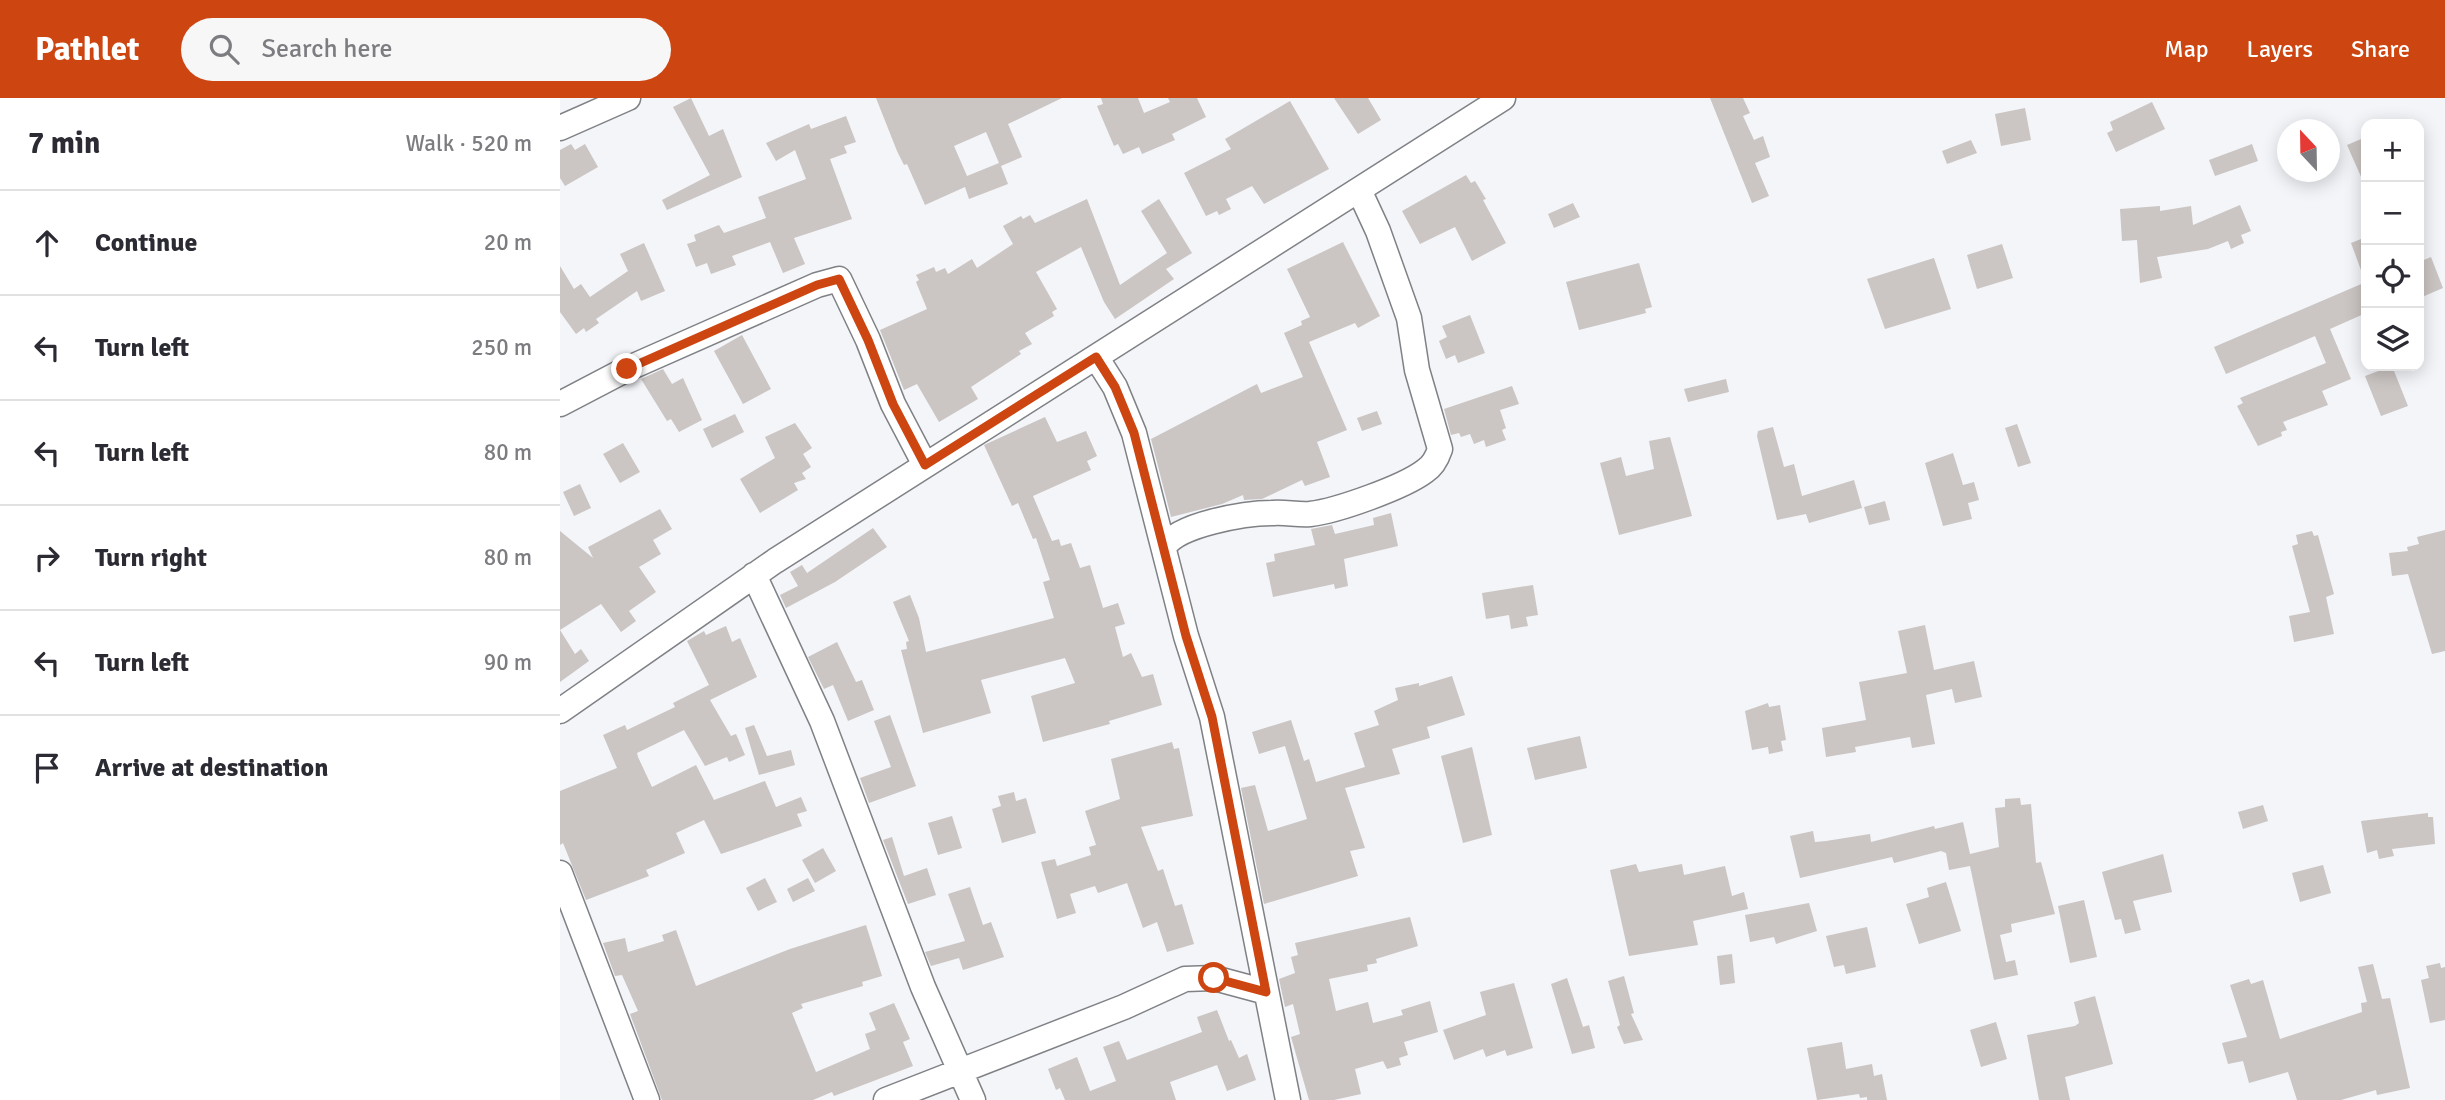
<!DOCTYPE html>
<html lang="en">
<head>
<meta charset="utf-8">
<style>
  body { margin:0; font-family:Signika,sans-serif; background:#f7f7f7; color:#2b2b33 }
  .controls { position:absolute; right:21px; top:21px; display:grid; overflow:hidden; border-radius:14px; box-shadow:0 4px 18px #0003 }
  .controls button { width:63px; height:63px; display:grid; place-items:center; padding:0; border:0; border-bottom:2px solid #e1e1e2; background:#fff; color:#2b2b33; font:35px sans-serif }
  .compass { position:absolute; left:1717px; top:21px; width:63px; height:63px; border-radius:50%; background:#fff; box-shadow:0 4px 18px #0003; rotate:338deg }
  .stop { position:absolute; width:21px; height:21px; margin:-16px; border:5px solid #cd4611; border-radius:50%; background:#fff }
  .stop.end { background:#cd4611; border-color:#fff; box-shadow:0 2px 7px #0008 }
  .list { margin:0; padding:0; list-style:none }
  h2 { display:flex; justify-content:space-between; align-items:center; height:91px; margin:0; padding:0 28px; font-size:30px }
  h2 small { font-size:23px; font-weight:400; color:#7c7c81 }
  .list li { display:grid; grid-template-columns:46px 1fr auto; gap:21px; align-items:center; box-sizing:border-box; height:105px; padding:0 28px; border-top:2px solid #e1e1e2 }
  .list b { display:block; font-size:26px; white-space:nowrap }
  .list em { font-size:23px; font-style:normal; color:#7c7c81 }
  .icon { flex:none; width:38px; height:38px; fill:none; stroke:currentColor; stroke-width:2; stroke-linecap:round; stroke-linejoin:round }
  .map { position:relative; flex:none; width:1885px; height:1002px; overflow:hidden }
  header { display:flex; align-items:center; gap:42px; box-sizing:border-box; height:98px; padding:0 35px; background:#cd4611; color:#fff }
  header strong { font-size:33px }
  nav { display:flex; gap:38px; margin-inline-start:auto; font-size:24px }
  .search { width:490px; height:63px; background:#f7f7f7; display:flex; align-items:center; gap:18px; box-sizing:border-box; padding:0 24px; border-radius:38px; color:#7c7c81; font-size:26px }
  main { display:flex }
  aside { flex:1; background:#fff }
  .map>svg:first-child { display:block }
  .building { fill:#cbc5c3; fill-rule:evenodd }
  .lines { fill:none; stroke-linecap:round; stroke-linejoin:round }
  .minor-casing { stroke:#7f8185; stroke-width:27 }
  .minor { stroke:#fff; stroke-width:24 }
  .route { stroke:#cd4611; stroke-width:9 }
</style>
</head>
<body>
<header>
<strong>Pathlet</strong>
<div class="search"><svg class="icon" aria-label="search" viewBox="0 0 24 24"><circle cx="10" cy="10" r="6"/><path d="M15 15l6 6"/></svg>Search here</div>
<nav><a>Map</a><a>Layers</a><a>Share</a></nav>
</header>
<main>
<aside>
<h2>7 min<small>Walk · 520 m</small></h2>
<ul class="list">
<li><svg class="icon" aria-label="ahead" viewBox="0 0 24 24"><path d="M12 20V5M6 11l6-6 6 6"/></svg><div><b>Continue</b></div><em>20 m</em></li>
<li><svg class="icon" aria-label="left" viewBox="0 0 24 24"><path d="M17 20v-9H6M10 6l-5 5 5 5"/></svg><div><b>Turn left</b></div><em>250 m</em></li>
<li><svg class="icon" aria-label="left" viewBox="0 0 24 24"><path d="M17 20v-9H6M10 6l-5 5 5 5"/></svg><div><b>Turn left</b></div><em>80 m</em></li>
<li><svg class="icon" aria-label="right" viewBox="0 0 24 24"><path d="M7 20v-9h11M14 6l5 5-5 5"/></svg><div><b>Turn right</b></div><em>80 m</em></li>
<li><svg class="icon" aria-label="left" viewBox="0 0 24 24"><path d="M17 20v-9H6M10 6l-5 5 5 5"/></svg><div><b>Turn left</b></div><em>90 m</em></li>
<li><svg class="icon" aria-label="arrive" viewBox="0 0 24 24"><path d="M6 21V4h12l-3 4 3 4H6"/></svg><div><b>Arrive at destination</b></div></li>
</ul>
</aside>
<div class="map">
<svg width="1885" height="1002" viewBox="0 0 1885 1002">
  <rect width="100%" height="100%" fill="#f3f5f9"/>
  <!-- building -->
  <path class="building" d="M131,0L149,38L163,31L182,79L107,112L102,102L150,77L113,9Z
    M316,0H502L448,26L462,59L441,68L448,86L409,101L405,89L365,107L347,66L344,67L337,53ZM426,34L439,65L407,78L394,48Z
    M541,0H578L584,15L610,4L608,0H637L646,19L612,36L615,42L582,56L579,49L563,56L558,46L554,48L537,8L543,6Z
    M774,0H808L821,22L798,36Z
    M1150,0H1183L1190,15L1183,18L1194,42L1203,38L1210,59L1195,65L1209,98L1192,105Z
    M730,3L769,71L704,106L692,88L666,101L671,111L659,117L657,113L646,118L624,75L671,51L665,41Z
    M1592,4L1605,31L1556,54L1547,35L1553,32L1550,24Z
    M1465,10L1471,42L1441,48L1435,16Z
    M286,18L296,44L284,48L287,55L270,61L292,121L234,140L245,166L223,175L210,144L172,158L176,167L151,176L147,165L136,169L127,146L136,143L134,137L159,127L164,135L206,120L198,99L246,81L235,52L216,63L206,45L249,26L251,31Z
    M1806,39V90L1787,47Z
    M1411,42L1417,55L1387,66L1382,53Z
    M11,46L15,52L25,46L38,69L5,88L0,80V52Z
    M1692,46L1698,63L1655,78L1649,62Z
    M906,77L911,85L915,83L926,101L923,102L946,145L912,163L895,129L860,146L842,113Z
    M527,101L560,187L607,155L581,113L599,101L632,155L606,171L614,181L555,221L544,204L521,149L476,174L497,211L492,214L494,218L465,235L472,246L459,253L461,256L411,289L418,301L379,324L357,286L344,292L320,232L367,211L356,184L359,182L356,177L374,169L376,174L385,170L388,176L412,161L417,170L453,146L443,128L461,118L463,121L470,117L475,125Z
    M1013,105L1020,119L994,130L988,116Z
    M1680,107L1691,133L1681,137L1684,145L1671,151L1668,143L1648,151L1597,159L1602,180L1580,185L1577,142L1562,143L1560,111L1600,108V113L1631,108L1633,127Z
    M1806,139V182L1805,183L1791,145Z
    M783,144L820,218L798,230L795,225L749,244L787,332L757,344L770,379L745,388L742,382L702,401L684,402L683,397L662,406L611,419L591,341L697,286L701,295L743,279L724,235L742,227L741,223L750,219L727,171Z
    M84,145L105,193L81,203L77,193L36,221L39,225L26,234L24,230L16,236L0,214V168L14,191L21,186L30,199L68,173L60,156Z
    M1442,146L1453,180L1417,191L1407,157Z
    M1871,159L1883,190L1862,199L1859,164Z
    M1374,160L1391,211L1325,231L1307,181Z
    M1079,165L1092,209L1085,211L1086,215L1019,232L1006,184Z
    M1806,184V215L1770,231L1791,281L1762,293L1768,307L1723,324L1727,332L1721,334L1722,338L1698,348L1677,308L1683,305L1680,300L1766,265L1755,238L1666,276L1654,249Z
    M910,217L925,255L898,265L895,257L886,261L879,243L887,239L882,228Z
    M182,237L211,291L183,306L154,253Z
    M1832,268L1848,308L1821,318L1805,278Z
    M103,271L112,286L123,280L142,322L119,334L111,321L107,323L81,281Z
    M1166,281L1169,294L1128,304L1124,291Z
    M952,288L959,306L940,312L946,330L942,332L946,342L926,349L924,342L914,346L910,336L901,339L899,335L891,337L884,311Z
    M817,313L822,326L802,333L797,320Z
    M175,316L184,334L152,350L143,331Z
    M485,319L497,344L526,333L537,358L527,363L531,372L473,398L492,443L499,441L501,448L511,445L520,470L530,467L543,510L558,505L565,526L555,529L563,559L571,555L582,579L593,576L602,607L549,623L550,626L483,644L471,598L515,585L505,560L421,582L431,615L363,635L341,552L347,551L346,544L349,543L333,504L350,497L359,520L366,554L494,520L483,484L490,482L476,440L473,441L458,405L452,408L424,347Z
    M235,325L252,350L243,356L251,369L242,375L246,381L234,385L238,392L200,415L180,381L215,360L205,339Z
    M1457,326L1471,365L1458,369L1445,330Z
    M1213,329L1224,369L1234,366L1242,398L1294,382L1302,410L1249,425L1246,416L1217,422L1197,338L1198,333Z
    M1110,339L1132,418L1059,437L1040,365L1061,359L1066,378L1094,371L1089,343Z
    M63,345L80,374L60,385L43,356Z
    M1393,355L1403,387L1414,384L1419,402L1408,405L1412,421L1383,428L1365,365Z
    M20,386L31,410L14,418L3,394Z
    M1325,403L1330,422L1309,427L1304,409Z
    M100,411L112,431L93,442L101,456L79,469L96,494L69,513L76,523L61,534L41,506L0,532V433L33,460L28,449Z
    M831,415L838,448L784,461L788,488L775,491L774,486L713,499L706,465L715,463L714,456L755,447L751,431L772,427L775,436L814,427L813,420Z
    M313,430L327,449L275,484L226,510L220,497L238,488L230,474L242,467L247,475Z
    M1885,432V553L1872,556L1848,476L1832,478L1829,455L1848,453L1847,449L1859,446L1857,439Z
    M1752,433L1754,438L1758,437L1774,496L1766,499L1774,536L1734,544L1729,518L1750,514L1732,448L1738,446L1736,437Z
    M973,487L978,517L966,519L968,528L951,531L949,517L926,521L922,495Z
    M1365,527L1374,572L1414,563L1422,599L1395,605L1392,591L1366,597L1375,646L1352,650L1350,639L1295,649L1296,654L1266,659L1262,630L1306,622L1299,584L1347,575L1338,533Z
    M166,528L172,544L180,540L197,579L150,602L171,638L176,636L185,657L169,664L167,659L145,668L124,632L77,655L78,659L92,689L136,667L154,702L205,683L216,709L241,699L247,713L237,716L242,728L161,756L144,722L116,735L125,755L86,772L89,778L26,802L3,745L0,747V693L57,670L43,637L65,627L67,632L115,609L113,605L149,587L127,543L144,533L146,537Z
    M0,532L15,556L21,551L29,563L0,584Z
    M277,544L296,584L302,582L314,612L288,623L273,587L264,591L248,559Z
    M892,578L905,617L867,629L870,640L832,651L840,676L785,690L805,750L790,753L798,778L704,806L681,690L695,687L708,733L747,721L725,648L699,656L692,634L731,622L744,663L749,661L756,684L805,669L794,635L819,627L814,613L838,602L835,590L859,585V588Z
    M1208,605L1209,609L1220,607L1226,642L1221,643L1223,653L1209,656L1208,649L1192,652L1185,613Z
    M330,617L356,688L309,705L300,680L331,669L314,623Z
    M194,627L207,658L231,652L235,667L199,677L185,630Z
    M1020,638L1027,670L975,682L967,650Z
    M612,644L614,651L619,650L633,718L581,729L598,773L603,771L615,808L622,806L634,846L607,854L597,824L583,830L567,785L538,795L535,788L510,796L516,815L497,821L481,764L495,761L497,768L531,757L529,749L536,747L525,713L560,701L551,661Z
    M912,649L932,737L903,745L881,658Z
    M454,694L456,703L466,700L476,735L442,745L432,711L441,708L438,698Z
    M1460,700L1461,707L1471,706L1476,765L1481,764L1495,816L1451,826L1452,834L1440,837L1446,864L1455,862L1458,877L1434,882L1410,768L1389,772L1386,755L1381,753L1334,765L1332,759L1240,780L1230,738L1253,733L1255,744L1266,743L1310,736L1311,744L1374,728L1375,731L1403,724L1410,756L1439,749L1435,710L1445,709V701Z
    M1703,707L1708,723L1683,731L1678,714Z
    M1868,715V719H1873L1875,746L1832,751L1834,758L1819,761L1817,752L1807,755L1801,723Z
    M392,718L402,750L378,757L368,725Z
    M332,739L344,778L367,770L376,797L348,806L323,742Z
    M263,750L276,773L255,785L242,762Z
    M1603,756L1612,794L1573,803L1581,832L1565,836L1561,821L1555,822L1542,774Z
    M1076,766L1079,774L1122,766L1124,777L1165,768L1172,798L1184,794L1188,811L1133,823L1138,847L1069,858L1050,772Z
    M1763,767L1771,795L1740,804L1732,775Z
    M205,780L217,804L198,813L186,790Z
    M248,780L255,793L233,804L227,791Z
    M1386,784L1401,833L1359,846L1346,806L1369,799L1367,790Z
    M410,789L423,827L431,824L444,859L403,872L399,860L371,868L365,854L405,843L388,796Z
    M1524,802L1537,859L1510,865L1498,808Z
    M1249,805L1257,833L1216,846L1214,839L1190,844L1185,817Z
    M850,819L858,848L816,861L817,865L807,867L808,873L769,881L776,913L808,904L813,925L843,917L841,912L870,903L878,934L844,944L848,957L839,960L841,967L827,971L823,963L795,971L801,996L774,1002H749L731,939L740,936L733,906L725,909L719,881L735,875L731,859L738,857L735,845Z
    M306,827L322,878L302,884L303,888L241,906L243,910L232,915L256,974L310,951L305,936L316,932L309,915L334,905L350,941L343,944L353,968L274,998L272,994L253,1002H102L70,916L78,913L62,877L55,878L43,845L65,840L68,854L104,843L102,837L116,832L136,888L230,851Z
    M1307,829L1316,869L1286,876L1284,867L1274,869L1266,838Z
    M1172,856L1175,885L1160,887L1157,858Z
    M1880,865L1881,870L1885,869V922L1870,925L1861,882L1869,880L1866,868Z
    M1813,866L1822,901L1830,900L1850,990L1817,997L1816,992L1781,1002H1737L1728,974L1689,985L1683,963L1668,966L1662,945L1687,939L1670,887L1689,881L1691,886L1703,882L1720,941L1802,914L1801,905L1807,904L1798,869Z
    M1064,878L1074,915L1071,916L1083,942L1064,946L1057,929L1060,927L1048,883Z
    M1007,880L1023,929L1029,927L1035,950L1012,956L991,886Z
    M954,885L973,950L947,958L945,952L926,959L923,951L894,962L883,932L926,917L920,894Z
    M1535,898L1553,966L1505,979L1510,1002H1479L1467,937L1515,928L1519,925L1514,904Z
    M657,912L669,943L671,942L679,960L687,956L696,982L667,993L657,967L610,984L616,1002H505L500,990L496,992L488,971L517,959L530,993L556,983L543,949L559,943L567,962L642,934L637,919Z
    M1436,924L1447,961L1421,969L1410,932Z
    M1282,944L1286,971L1312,966L1314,978L1322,976L1327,1002H1307V999L1300,1000L1299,996L1257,1002L1247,950Z"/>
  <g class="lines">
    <defs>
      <path id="minor" d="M0,30L68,0
        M536,259L555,289L574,335L626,538L652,619L728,1002
        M0,306L67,271L257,187L279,181L308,242L333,306L365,367
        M604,449C618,426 686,415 713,415C725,414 738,417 750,416C777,413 844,389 865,373C873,368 877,360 880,351L857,272L849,220L818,133L799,92
        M194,477L262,623L363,889L413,1002
        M0,613L215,463L943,0
        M0,775L87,1002
        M326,1002L564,909L625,881L654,880L706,894"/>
    </defs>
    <!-- minor casing -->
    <use href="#minor" class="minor-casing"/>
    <!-- minor -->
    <use href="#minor" class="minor"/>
  </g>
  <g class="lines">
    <!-- route -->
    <path class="route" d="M67,271L257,187L279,181L308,242L333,306L365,367L536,259L555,289L574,335L626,538L652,619L706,894L654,880"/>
  </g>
</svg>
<div class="controls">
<button>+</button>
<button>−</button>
<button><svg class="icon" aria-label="locate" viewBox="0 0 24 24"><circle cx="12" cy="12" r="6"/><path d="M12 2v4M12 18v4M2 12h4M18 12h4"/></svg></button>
<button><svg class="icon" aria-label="layers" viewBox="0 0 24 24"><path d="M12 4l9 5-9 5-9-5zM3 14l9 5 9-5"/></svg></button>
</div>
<svg class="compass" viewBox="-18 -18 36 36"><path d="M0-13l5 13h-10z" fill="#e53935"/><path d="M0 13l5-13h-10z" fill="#7c7c81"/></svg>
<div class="stop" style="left:654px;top:880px"></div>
<div class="stop end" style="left:67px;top:271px"></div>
</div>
</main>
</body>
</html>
